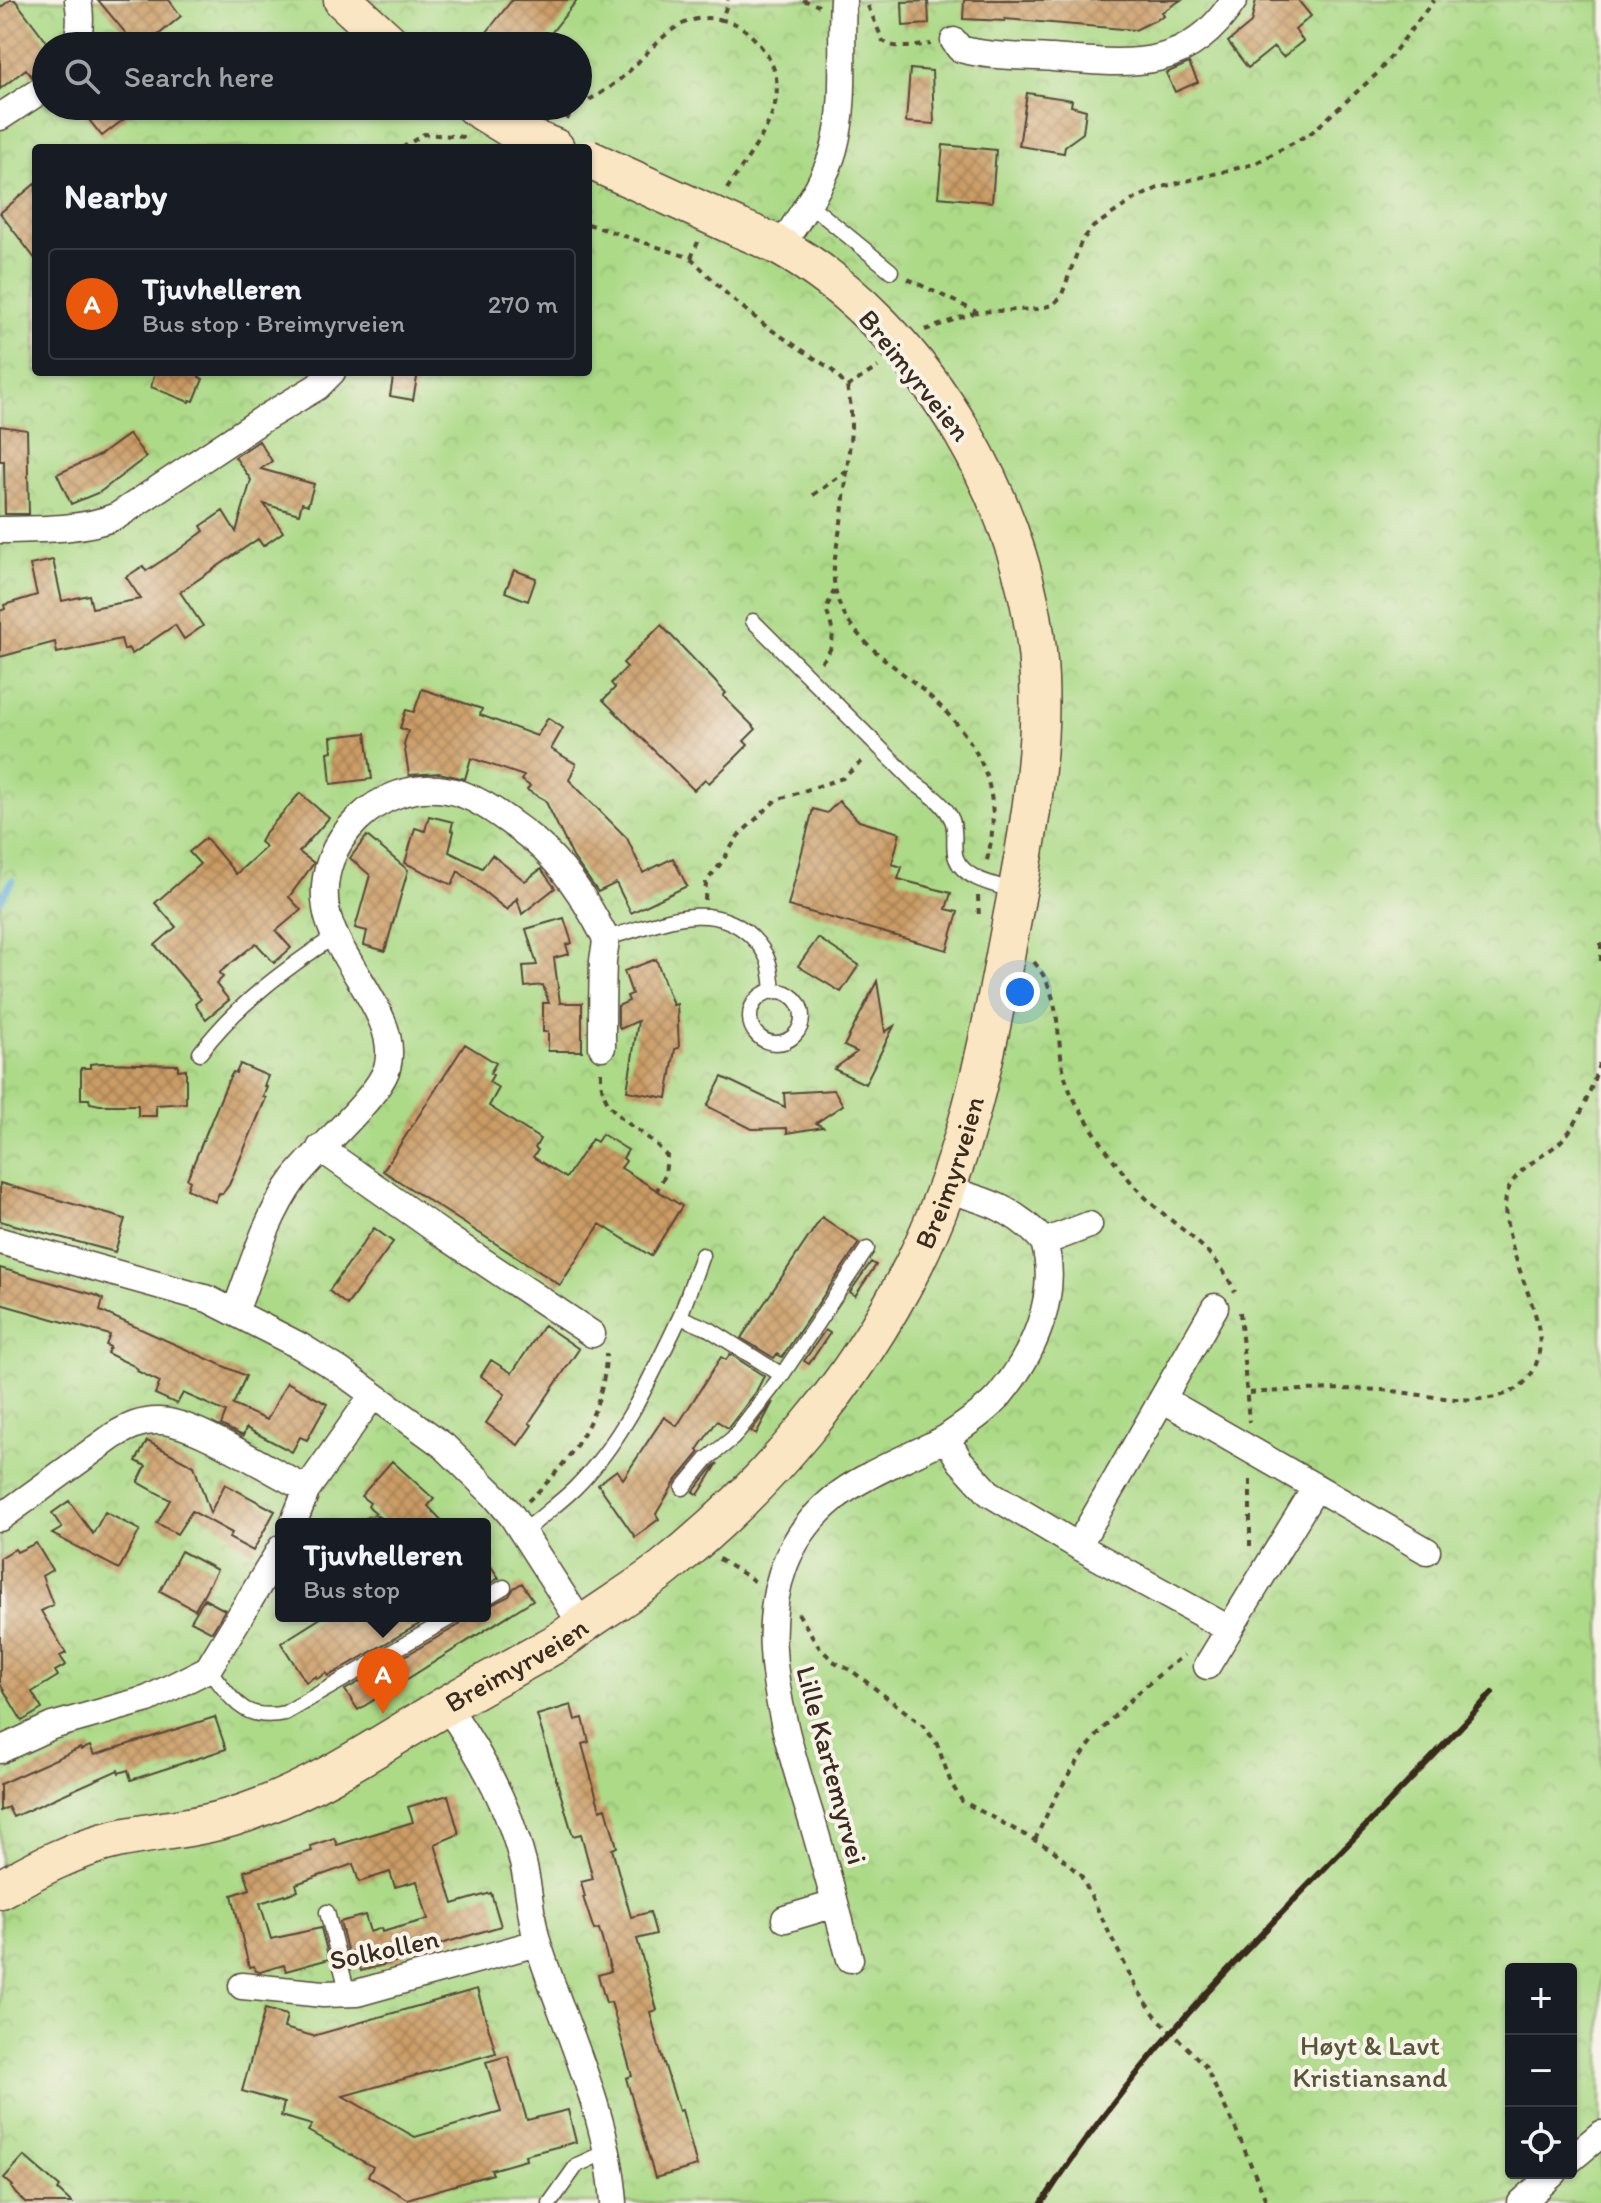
<!DOCTYPE html>
<html lang="en">
<head>
<meta charset="utf-8">
<style>
  body { margin:0; font-family:Itim,sans-serif; background:#20242c; color:#f1f3f6 }
  .controls { position:absolute; right:24px; bottom:24px; display:grid; overflow:hidden; border-radius:8px; box-shadow:0 2px 6px #0004 }
  .controls button { width:72px; height:72px; display:grid; place-items:center; padding:0; border:0; border-bottom:2px solid #363941; background:#171b24; color:#f1f3f6; font:40px sans-serif }
  .you { position:absolute; left:1020px; top:992px; width:28px; height:28px; margin:-20px; border:6px solid #fff; border-radius:50%; background:#1a73e8; box-shadow:0 0 0 12px #1a73e833 }
  .badge { display:grid; place-items:center; width:52px; height:52px; border-radius:50%; background:#ea580c; color:#fff; font-size:26px; font-weight:700 }
  .pin { position:absolute; translate:-50% -66px; filter:drop-shadow(0 2px 4px #0008) }
  .pin::after { content:''; position:absolute; top:42px; width:28px; height:24px; background:inherit; clip-path:polygon(0 0,100% 0,50% 100%) }
  .popup { position:absolute; left:275px; top:1518px; width:216px; height:104px; box-sizing:border-box; display:grid; place-content:center; border-radius:8px; background:#171b24; filter:drop-shadow(0 2px 6px #0005); font-size:26px; white-space:nowrap; color:#9ea1a6 }
  .popup b { font-size:30px; color:#f1f3f6 }
  .popup::after { content:''; position:absolute; left:50%; top:100%; margin-left:-16px; border:16px solid transparent; border-top-color:#171b24 }
  .list { margin:0; padding:0; list-style:none }
  h2 { display:flex; justify-content:space-between; align-items:center; height:104px; margin:0; padding:0 32px; font-size:34px }
  h2 small { font-size:26px; font-weight:400; color:#9ea1a6 }
  .list li { display:grid; grid-template-columns:52px 1fr auto; gap:24px; align-items:center; box-sizing:border-box; height:112px; margin:0 16px 16px; padding:0 16px; border:2px solid #363941; border-radius:8px }
  .list b { display:block; font-size:30px; white-space:nowrap }
  .list p { margin:0; font-size:26px; white-space:nowrap; color:#9ea1a6 }
  .list em { font-size:26px; font-style:normal; color:#9ea1a6 }
  .icon { flex:none; width:44px; height:44px; fill:none; stroke:currentColor; stroke-width:2; stroke-linecap:round; stroke-linejoin:round }
  .map { position:relative; flex:none; width:1601px; height:2203px; overflow:hidden }
  .search { position:absolute; background:#171b24; box-shadow:0 2px 6px #0004; left:32px; top:32px; width:560px; height:88px; display:flex; align-items:center; gap:20px; box-sizing:border-box; padding:0 28px; border-radius:44px; color:#9ea1a6; font-size:30px }
  .panel { position:absolute; background:#171b24; box-shadow:0 2px 6px #0004; left:32px; top:144px; width:560px; height:232px; border-radius:8px }
  .map>svg:first-child { display:block }
  .park { fill:url(#park-crowns); stroke:#748252; stroke-width:2; fill-rule:evenodd }
  .lines { fill:none; stroke-linecap:round; stroke-linejoin:round }
  .stream { stroke:#62afdb; stroke-width:7 }
  .building { fill:url(#building-cross-hatch) }
  .lane-casing { stroke:#574638; stroke-width:17 }
  .street-casing { stroke:#574638; stroke-width:29 }
  .secondary-casing { stroke:#574638; stroke-width:41 }
  .path { stroke:#574638; stroke-width:4; stroke-dasharray:6 6; stroke-linecap:butt }
  .lane { stroke:#fff; stroke-width:14 }
  .street { stroke:#fff; stroke-width:26 }
  .secondary { stroke:#fbe6c3; stroke-width:38 }
  .rail { stroke:#3b2a1e; stroke-width:6 }
  .secondary-bridge-casing { stroke:#574638; stroke-width:41; stroke-linecap:butt }
  .secondary-bridge { stroke:#fbe6c3; stroke-width:38 }
  .labels { text-anchor:middle; dominant-baseline:central; stroke-width:8; stroke-linejoin:round; paint-order:stroke }
  .street-label { font-size:28px; fill:#3b2a1e; stroke:#f7f3e8 }
  .park-label { font-size:28px; fill:#575638; stroke:#f7f3e8 }
</style>
</head>
<body>
<div class="map">
<svg width="1601" height="2203" viewBox="0 0 1601 2203">
  <defs>
    <pattern id="park-crowns" width="20" height="18" patternUnits="userSpaceOnUse" patternTransform="scale(2)"><rect width="20" height="18" fill="#acda87"/><path d="M2 6a3 3 0 1 1 6 0M12 15a3 3 0 1 1 6 0" fill="none" stroke="#95bb74"/></pattern>
    <pattern id="building-cross-hatch" width="8" height="8" patternUnits="userSpaceOnUse" patternTransform="scale(2)"><rect width="8" height="8" fill="#cb9c65"/><path d="M0 0l8 8M0 8l8-8" fill="none" stroke="#a67f53"/></pattern>
  </defs>
  <rect width="100%" height="100%" fill="#f7f3e8"/>
  <filter id="ink" filterUnits="userSpaceOnUse"><feTurbulence type="fractalNoise" baseFrequency=".0125" numOctaves="2"/><feDisplacementMap in="SourceGraphic" scale="16" xChannelSelector="R" yChannelSelector="G"/><feConvolveMatrix kernelMatrix="1 2 1 2 8 2 1 2 1" color-interpolation-filters="sRGB"/></filter>
  <filter id="wash" filterUnits="userSpaceOnUse"><feTurbulence type="fractalNoise" baseFrequency=".006" numOctaves="4" result="noise"/><feDisplacementMap in="SourceGraphic" scale="32" xChannelSelector="R" yChannelSelector="G"/><feGaussianBlur stdDeviation="1.8" result="paint"/><feColorMatrix in="noise" values="0 0 0 0 0 0 0 0 0 0 0 0 0 0 0 0 0 1.4 0 .05"/><feComposite in="paint" operator="in"/></filter>
  <g filter="url(#wash)">
    <rect width="100%" height="100%" fill="#f4e3cb"/>
    <!-- park -->
    <path class="park" d="M0,0H1601V2203H0ZM46,46H578V106H46ZM36,148H588V372H36ZM281,1524H485V1616H281ZM1511,1969H1571V2173H1511Z"/>
    <g class="lines">
      <!-- stream -->
      <path class="stream" d="M0,901L12,881"/>
    </g>
    <g id="blocks">
      <!-- building -->
      <path class="building" d="M10,0H15L46,41V66L32,77L26,69L0,89V8Z
        M98,0H169L181,16L145,46L139,38L133,42Z
        M512,0H577L541,46H505L487,32Z
        M964,0H1181L1162,12L1164,16L1135,30L1005,19V21L963,19Z
        M1256,0H1298L1311,16L1295,30L1303,41L1283,57L1274,47L1248,68L1228,42L1251,23Z
        M928,1L929,24L903,26L902,2Z
        M1189,63L1198,82L1175,92L1166,73Z
        M910,69L932,71L934,124L906,122Z
        M1027,93L1072,100L1071,106L1086,110L1083,133L1065,146L1064,153L1019,146Z
        M78,106H141L102,136Z
        M943,145L996,150L992,202L938,197Z
        M36,183V260L0,213Z
        M155,372H201L199,377L203,379L194,401L190,400L189,402L151,387Z
        M394,372H418L413,400L390,396Z
        M0,426L27,430L29,514H5L4,461H0Z
        M129,434L146,457L100,492L71,504L57,474L100,455Z
        M259,441L272,461L261,469L314,484L308,505L302,503L299,514L264,504L283,532L263,546L258,539L180,592L203,626L184,639L175,625L132,654L128,648L124,650L121,639L57,653L55,642L0,657V611L5,609L4,605L37,595L30,565L53,560L62,601L89,595L92,608L141,599L126,577L143,566L146,571L180,549L204,531L201,526L223,511L236,532L251,480L235,457Z
        M514,570L536,578L528,601L505,592Z
        M661,625L726,693L723,696L756,729L744,741L748,745L735,758L709,783L705,779L694,790L603,700L615,688L611,683L627,667L623,663Z
        M422,689L482,709L480,715L537,736L548,718L563,728L551,749L576,764L569,780L627,838L643,873L673,858L687,886L631,913L616,883L598,892L573,857L545,800L527,790L530,786L521,780L524,776L471,758L465,779L439,773L409,775L404,744L408,731L400,728L406,710L414,712Z
        M366,733L372,779L331,784L328,752L332,751L331,737Z
        M300,793L329,818L299,852L314,863L289,897L301,910L276,931L291,948L274,963L256,943L219,973L223,977L216,984L229,1000L206,1019L195,1004L201,999L155,945L176,927L155,903L200,864L189,852L206,838L236,874L266,847L260,842L265,833Z
        M839,801L859,821L900,833L892,864L902,867L898,879L951,893L946,909L958,912L947,950L788,906L813,809L827,813Z
        M429,816L453,822L451,830L454,831L449,852L482,868L492,855L525,881L541,869L555,888L522,914L517,898L507,910L458,871L452,885L405,863L415,828L425,831Z
        M367,836L408,870L385,951L364,945L367,931L355,928L370,875L350,858Z
        M564,918L572,943L566,945L569,954L554,958L560,1003H582V1051H548V1032H543V1003H549L543,985L525,987L523,966L537,965L526,929Z
        M818,938L859,965L841,992L798,966Z
        M656,959L673,1005L677,1004L679,1048L675,1049L667,1098L627,1091L638,1021L620,1029L618,1024V1006L629,1001L627,996L632,994L624,971Z
        M877,981L885,1032L894,1026L865,1084L834,1069L857,1052L844,1046Z
        M465,1044L496,1063L490,1073L493,1075L489,1082L499,1088L489,1106L540,1139L535,1148L538,1150L533,1157L566,1178L592,1139L597,1142L602,1134L628,1150L623,1158L626,1161L621,1168L682,1206L651,1256L600,1224L560,1285L383,1171Z
        M101,1063L178,1065V1070L186,1069V1103L156,1105V1116H138V1105H100L90,1103L89,1099H81V1068H90V1064Z
        M240,1064L268,1076L264,1086L267,1087L263,1097L266,1098L229,1185L222,1194L219,1193L215,1202L187,1189L190,1181L187,1179L228,1081L233,1072L236,1073Z
        M722,1077L785,1107L784,1093L834,1090L843,1105L816,1123L823,1127L787,1133V1128L752,1129L707,1106Z
        M0,1183L125,1219L115,1252L0,1221Z
        M822,1217L859,1243L782,1357L777,1354L774,1358L741,1338Z
        M374,1228L393,1242L347,1305L329,1291Z
        M871,1262L876,1265L855,1296L850,1292Z
        M0,1268L95,1295L103,1299L100,1311L246,1376L233,1405L267,1420L287,1382L327,1404L307,1440L300,1437L292,1452L246,1428L243,1436L221,1425L226,1412L183,1393L177,1404L155,1394L160,1382L137,1371L138,1369L132,1365L107,1353L110,1347L106,1345L110,1335L0,1304Z
        M544,1325L579,1349L529,1423L532,1425L518,1445L486,1423L505,1394L481,1376L491,1360L512,1373Z
        M825,1330L830,1333L809,1364L804,1361Z
        M730,1354L764,1376L756,1392L728,1428L717,1421L697,1450L700,1452L675,1482L656,1514L659,1519L635,1537L598,1484L617,1470L623,1479L664,1417L677,1426L721,1357L726,1360Z
        M773,1402L756,1434L751,1431Z
        M147,1441L194,1466L210,1513L225,1484L275,1511L253,1551L229,1538L232,1533L192,1511L177,1534L157,1523L170,1500L138,1482L146,1466L136,1461Z
        M392,1461L434,1499L428,1506L445,1524H384L381,1518L374,1514L376,1513L368,1506L370,1503L361,1496Z
        M718,1463L698,1495L693,1492L714,1466Z
        M69,1501L93,1534L105,1512L140,1530L119,1569L52,1534L62,1528L52,1513Z
        M36,1543L52,1570L42,1576L53,1605L41,1611L66,1653L60,1656L66,1665L55,1671L58,1676L32,1692L42,1709L22,1721L0,1684V1558L15,1549L17,1552Z
        M181,1551L217,1570L195,1610L160,1591Z
        M485,1558L499,1578L485,1586Z
        M522,1583L533,1600L358,1710L345,1690L459,1625L464,1616H485V1608L509,1596L514,1588Z
        M204,1599L225,1610L212,1632L191,1621Z
        M324,1616H415L419,1624L334,1673L328,1676L326,1673L317,1679L316,1676L306,1682L281,1643Z
        M571,1705L575,1720L583,1718L589,1742L582,1744L600,1810L606,1808L617,1847L612,1849L631,1917L650,1912L656,1934L637,1939L657,2010L650,2012L659,2047L679,2111L682,2110L697,2166L655,2178L626,2078L632,2076L611,2002L606,2003L598,1975L611,1971L599,1929L594,1930L583,1897H585L581,1882L593,1879L581,1834L573,1836L537,1715Z
        M215,1717L226,1749L131,1780L128,1770L119,1773L118,1770L13,1817L8,1807L0,1811V1784L80,1748L81,1750L90,1746L94,1755Z
        M448,1795L459,1834L435,1844L453,1904L491,1893L501,1926L404,1955L405,1959L361,1971L355,1951L348,1953L340,1922L365,1915L370,1932L381,1928L382,1932L428,1919L417,1881L395,1887L390,1872L359,1882L353,1864L296,1884L298,1891L260,1903L271,1939L321,1928L329,1959L286,1971L284,1965L260,1972L256,1971L254,1966L249,1967L232,1895L250,1889L244,1871L312,1851L310,1846L334,1838L337,1845L413,1822L408,1807Z
        M477,1989L496,2053L343,2096L415,2137L501,2112L486,2062L508,2056L527,2120L568,2110L576,2142L525,2155L526,2160L491,2170L493,2174L407,2199L368,2176L373,2167L308,2131L312,2125L281,2116L284,2103L242,2091L265,2009L287,2015L284,2028L313,2036Z
        M24,2156L60,2187L58,2190L72,2203H26L16,2194L11,2187L13,2186L4,2178Z"/>
    </g>
  </g>
  <g filter="url(#ink)">
    <use href="#blocks" fill-opacity="0" stroke="#574638" stroke-width="2"/>
    <g class="lines">
      <defs>
        <path id="lane" d="M809,204L891,271
          M753,621L916,784C930,794 945,804 952,820C957,832 952,847 956,858C964,880 997,885 1016,891
          M605,938C654,927 708,895 751,936C770,955 771,966 773,992
          M750 1017a26 26 0 1 1 52 0a26 26 0 1 1-52 0Z
          M200,1053C236,1005 285,969 335,936
          M680,1317L702,1255
          M782,1375L867,1249
          M370,1524H373
          M523,1533C539,1518 558,1504 574,1489C622,1442 652,1376 680,1317L709,1329L782,1375L733,1438L707,1459L683,1488
          M485,1598L504,1587
          M208,1669C233,1698 241,1722 285,1713L454,1616
          M327,1912L348,1994
          M550,2203L577,2165L608,2151"/>
        <path id="street" d="M954,41L960,49C990,57 1022,56 1053,58C1129,64 1187,73 1234,0
          M75,46C81,31 81,16 78,0
          M0,117L46,87
          M781,247C800,215 824,185 834,149C847,101 840,49 843,0
          M0,530C39,529 80,531 117,516L263,419L317,387L332,372
          M320,1148L442,1234L592,1334
          M947,1190C986,1200 1017,1210 1044,1242L1089,1225
          M0,1241L208,1299L300,1346L339,1370L444,1446L495,1496L512,1516L582,1625
          M1044,1242C1060,1296 1033,1355 999,1396C985,1412 964,1425 946,1438L960,1461L989,1493L1078,1546L1229,1629
          M235,1312C251,1270 267,1215 294,1179C316,1150 378,1098 387,1068C402,1016 334,961 326,908C315,841 380,779 446,790C474,794 502,816 525,833C556,856 579,889 597,922C599,927 604,933 605,938C607,945 603,955 603,962C602,991 602,1019 602,1047
          M1164,1400L1427,1551
          M0,1518L113,1436C128,1427 142,1420 160,1421C196,1422 271,1472 307,1489
          M293,1524L307,1489L373,1395
          M1078,1546L1215,1307
          M1207,1666L1316,1487
          M446,1705C480,1753 509,1805 523,1863C530,1890 530,1920 539,1947C566,2031 608,2113 614,2203
          M0,1750L52,1726L148,1699L208,1669L281,1548
          M785,1919L835,1904
          M850,1959C838,1914 826,1868 813,1824C781,1719 732,1582 833,1499C862,1475 912,1456 946,1438
          M242,1986L323,1994L357,1993L537,1943
          M1571,2159L1601,2134
          M1521,2203L1554,2173"/>
        <g id="secondary">
          <path d="M343,0L393,46"/>
          <path d="M474,106L518,133L555,148"/>
          <path id="s1" d="M0,1889C36,1869 76,1848 117,1839C165,1829 206,1828 253,1810C322,1785 384,1742 447,1705C480,1685 515,1667 548,1648C562,1641 574,1631 586,1622C612,1604 638,1588 663,1569C765,1488 854,1383 913,1266C962,1169 985,1062 1005,956C1022,865 1043,772 1039,679C1033,515 926,328 781,247C768,240 753,234 739,228"/>
        </g>
      </defs>
      <!-- lane casing -->
      <use href="#lane" class="lane-casing"/>
      <!-- street casing -->
      <use href="#street" class="street-casing"/>
      <!-- secondary casing -->
      <use href="#secondary" class="secondary-casing"/>
      <!-- path -->
      <path class="path" d="M803,0L819,6
        M868,6L883,41C898,51 914,46 931,44
        M423,38L433,46
        M578,105C595,98 611,87 625,75C654,48 678,9 722,20
        M539,107H574
        M567,120L572,108
        M402,148L424,134L465,137
        M727,189C754,146 801,97 762,48C751,34 741,23 722,20L728,0
        M588,224L691,258L731,298L767,327L831,369L847,387L851,407V431C848,461 845,492 841,522C838,542 831,568 835,588C841,626 874,651 902,673C967,724 1010,776 986,864
        M691,258L698,242
        M908,279L977,312L1037,309L1052,305L1061,297L1081,242L1093,227L1133,200L1158,188L1254,164L1311,133L1378,73L1434,0
        M925,330L977,312
        M847,387L878,367
        M813,495L847,471
        M821,662C837,646 834,630 826,610L834,590
        M978,896L979,919
        M705,900L706,882L722,862L738,836L776,800L843,778L866,758
        M1601,943V961
        M1034,962C1070,1005 1049,1056 1075,1101C1095,1134 1116,1167 1143,1195C1177,1230 1213,1244 1235,1292
        M601,1072C599,1119 641,1124 667,1156L665,1175L657,1190
        M1240,1312L1249,1422
        M1249,1393C1293,1390 1337,1388 1382,1390C1425,1393 1510,1419 1534,1369C1543,1350 1540,1330 1534,1310C1525,1283 1498,1220 1507,1193C1517,1165 1543,1159 1562,1140C1583,1119 1592,1085 1601,1058
        M528,1501C570,1463 605,1413 606,1354
        M1250,1546V1475
        M719,1559L756,1582
        M798,1613L819,1647L833,1661L852,1671L923,1725L937,1744L951,1783L962,1801L1053,1850L1081,1876L1137,1989L1155,2015L1205,2066L1237,2132L1267,2203
        M1035,1840C1072,1756 1111,1711 1184,1655"/>
      <!-- lane -->
      <use href="#lane" class="lane"/>
      <!-- street -->
      <use href="#street" class="street"/>
      <!-- secondary -->
      <use href="#secondary" class="secondary"/>
      <!-- rail -->
      <path class="rail" d="M1042,2203C1166,2011 1340,1861 1492,1693"/>
      <defs>
        <path id="secondary-bridge" d="M588,159L739,228"/>
      </defs>
      <!-- secondary-bridge casing -->
      <use href="#secondary-bridge" class="secondary-bridge-casing"/>
      <!-- secondary-bridge -->
      <use href="#secondary-bridge" class="secondary-bridge"/>
    </g>
  </g>
  <g class="labels">
    <!-- street labels -->
    <g class="street-label">
      <text transform="translate(915 375) rotate(51)">Breimyrveien</text>
      <text stroke="none"><textPath href="#s1" startOffset="1240">Breimyrveien</textPath></text>
      <text stroke="none"><textPath href="#s1" startOffset="568">Breimyrveien</textPath></text>
      <text transform="translate(832 1765) rotate(75)">Lille Kartemyrvei</text>
      <text transform="translate(384 1949) rotate(-12)">Solkollen</text>
    </g>
    <!-- park labels -->
    <g class="park-label">
      <text x="1370" y="2045">Høyt &amp; Lavt<tspan x="1370" dy="32">Kristiansand</tspan></text>
    </g>
  </g>
</svg>
<div class="controls">
<button>+</button>
<button>−</button>
<button><svg class="icon" aria-label="locate" viewBox="0 0 24 24"><circle cx="12" cy="12" r="6"/><path d="M12 2v4M12 18v4M2 12h4M18 12h4"/></svg></button>
</div>
<div class="you"></div>
<div class="pin badge" style="left:383px;top:1714px">A</div>
<div class="popup"><b>Tjuvhelleren</b>Bus stop</div>
<div class="search"><svg class="icon" aria-label="search" viewBox="0 0 24 24"><circle cx="10" cy="10" r="6"/><path d="M15 15l6 6"/></svg>Search here</div>
<section class="panel">
<h2>Nearby<small></small></h2>
<ul class="list">
<li><span class="badge">A</span><div><b>Tjuvhelleren</b><p>Bus stop · Breimyrveien</p></div><em>270 m</em></li>
</ul>
</section>
</div>
</body>
</html>
